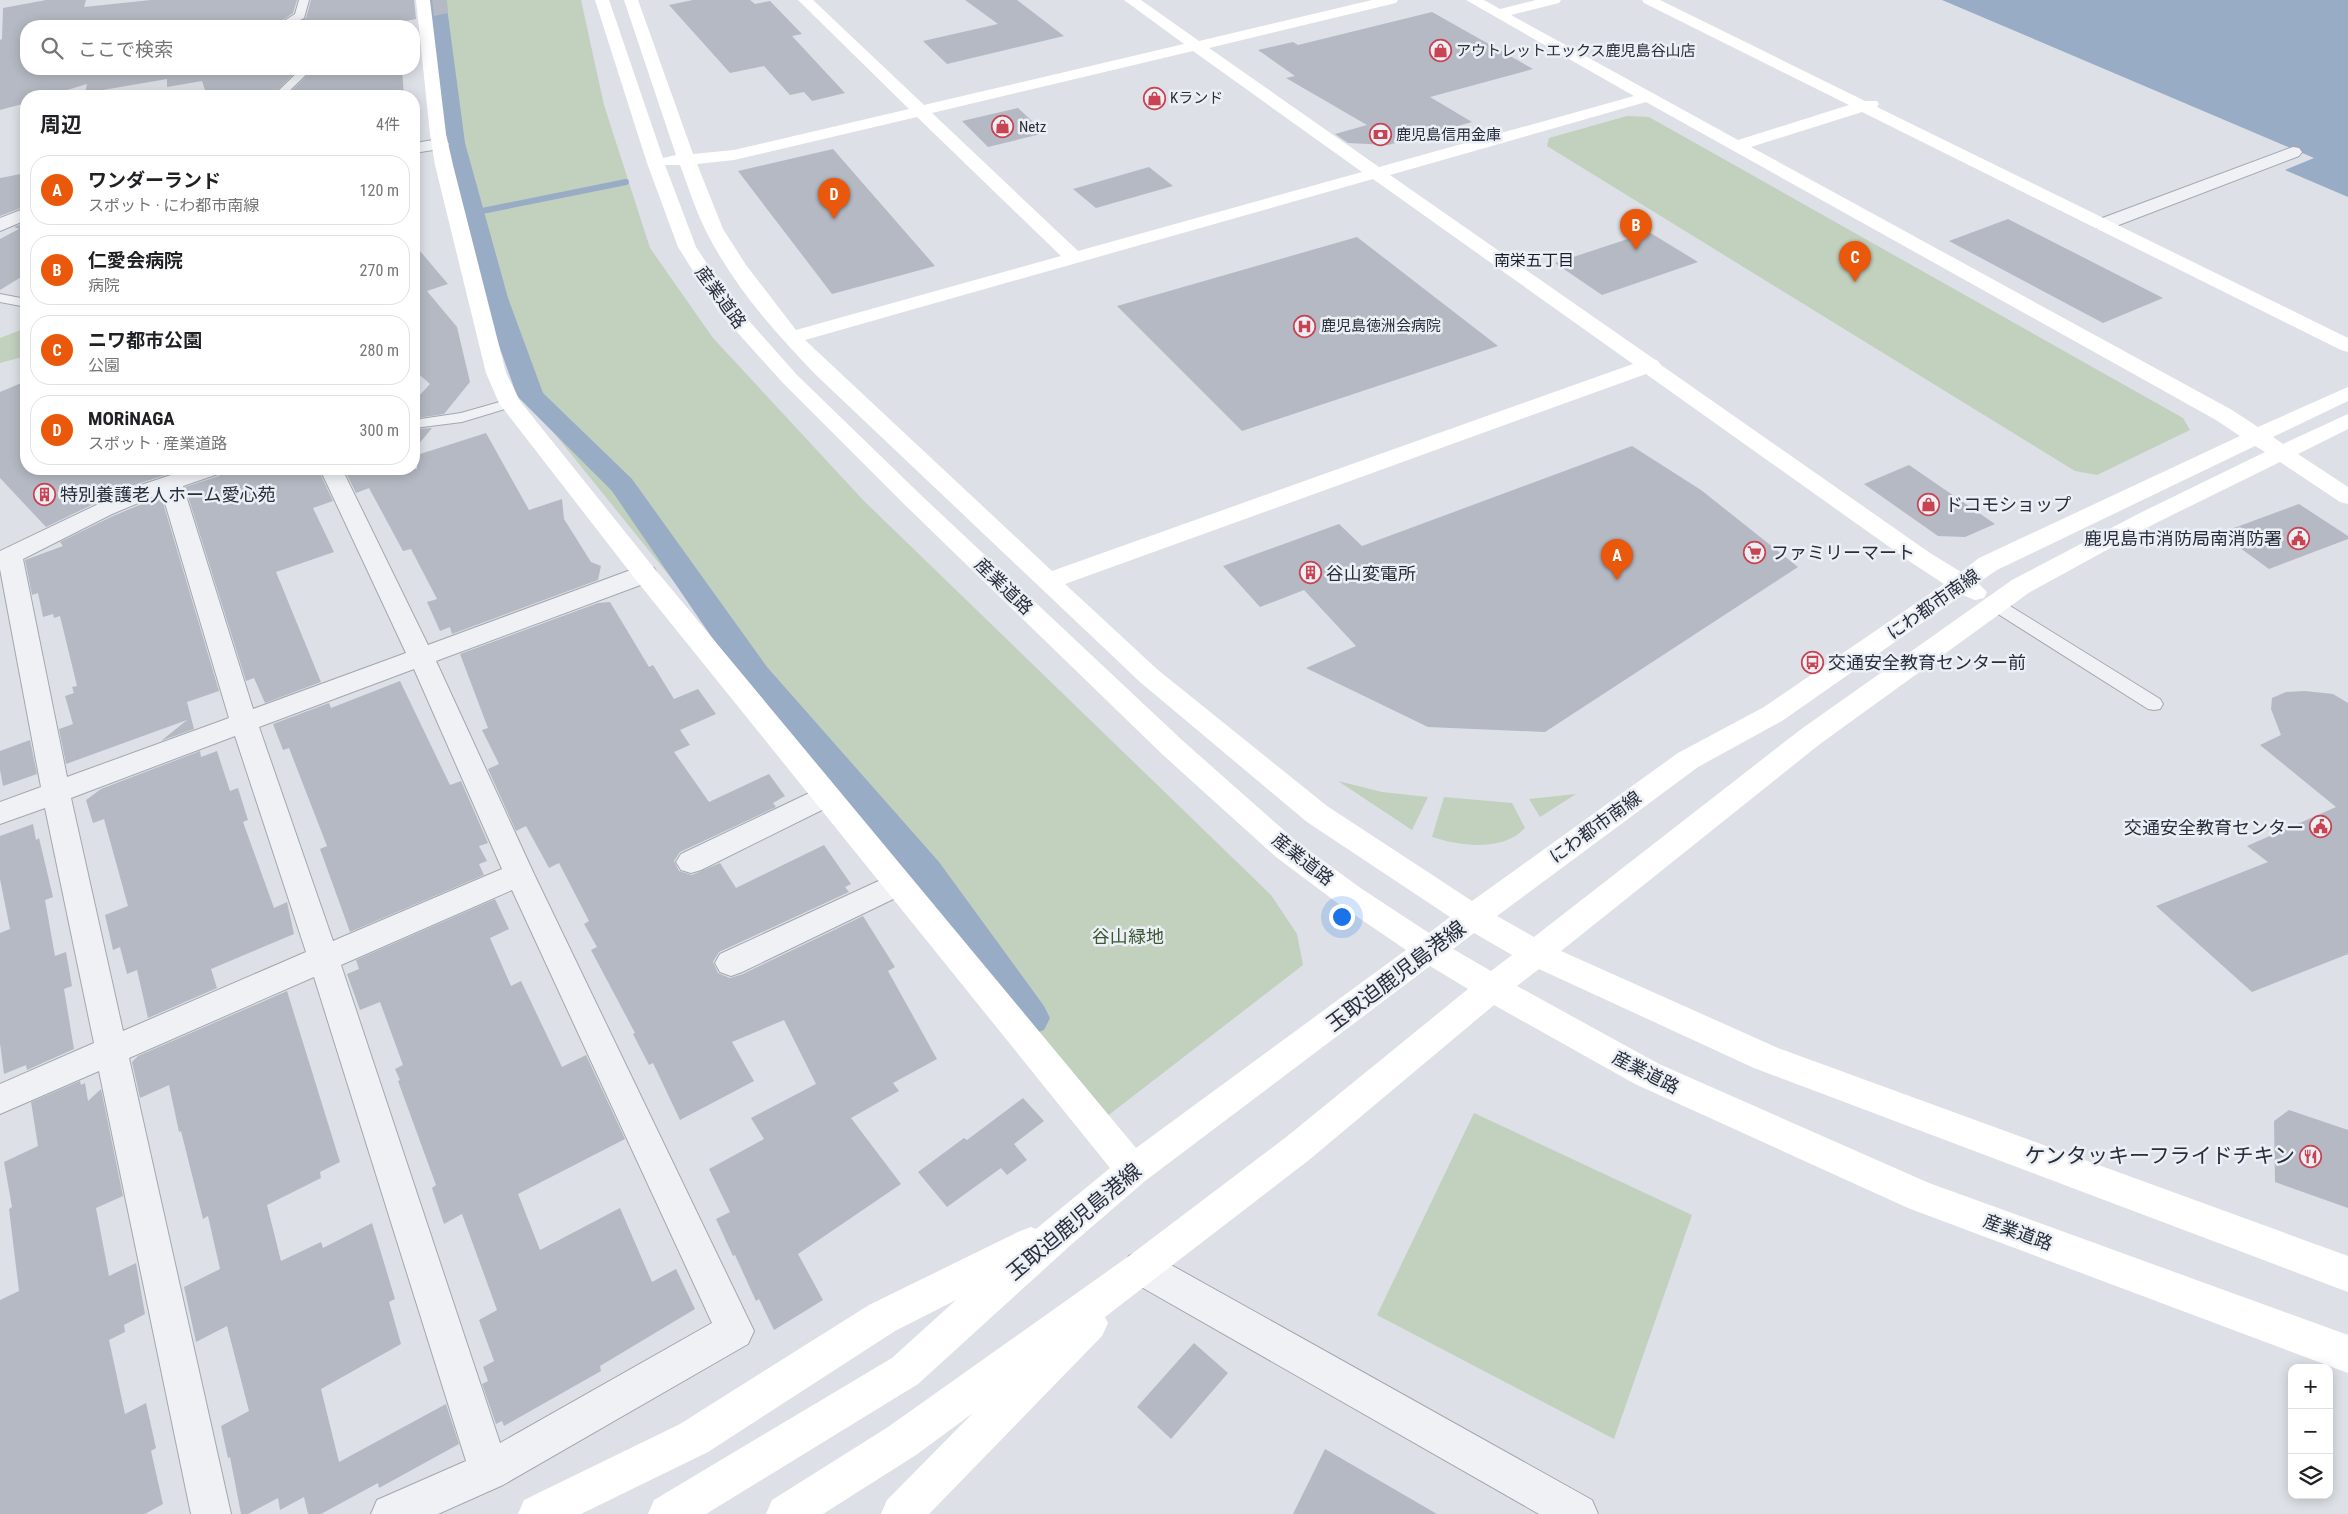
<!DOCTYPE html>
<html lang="ja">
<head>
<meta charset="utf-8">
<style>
  body { margin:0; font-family:"Roboto Condensed","Noto Sans JP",sans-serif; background:#f2f2f2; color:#202124 }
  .controls { position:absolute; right:15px; bottom:15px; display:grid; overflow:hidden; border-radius:10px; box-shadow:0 2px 12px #0003 }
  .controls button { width:45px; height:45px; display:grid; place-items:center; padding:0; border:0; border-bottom:1px solid #e0e0e0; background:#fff; color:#202124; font:25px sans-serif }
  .you { position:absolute; left:1341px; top:916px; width:18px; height:18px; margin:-12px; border:4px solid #fff; border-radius:50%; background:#1a73e8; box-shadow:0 0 0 8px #1a73e833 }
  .badge { display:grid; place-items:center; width:32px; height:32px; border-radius:50%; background:#ea580c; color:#fff; font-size:16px; font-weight:700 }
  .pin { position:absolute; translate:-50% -41px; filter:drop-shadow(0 1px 2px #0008) }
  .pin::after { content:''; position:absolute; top:26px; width:18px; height:15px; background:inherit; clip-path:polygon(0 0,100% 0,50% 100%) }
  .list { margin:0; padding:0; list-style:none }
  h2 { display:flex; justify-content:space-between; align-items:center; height:65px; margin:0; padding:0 20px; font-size:21px }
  h2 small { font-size:16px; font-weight:400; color:#757577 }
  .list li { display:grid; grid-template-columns:32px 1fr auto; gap:15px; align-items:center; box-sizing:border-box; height:70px; margin:0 10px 10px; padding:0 10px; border:1px solid #e0e0e0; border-radius:20px }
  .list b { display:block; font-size:19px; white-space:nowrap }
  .list p { margin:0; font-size:16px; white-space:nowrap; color:#757577 }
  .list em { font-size:16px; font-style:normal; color:#757577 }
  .icon { flex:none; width:28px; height:28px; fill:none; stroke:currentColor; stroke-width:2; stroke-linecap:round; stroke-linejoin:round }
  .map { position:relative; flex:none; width:2348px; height:1514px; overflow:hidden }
  .search { position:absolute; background:#fff; box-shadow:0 2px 12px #0003; left:20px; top:20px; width:400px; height:55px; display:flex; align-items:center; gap:12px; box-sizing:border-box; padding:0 18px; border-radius:20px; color:#757577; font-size:19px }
  .panel { position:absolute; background:#fff; box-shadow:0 2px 12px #0003; left:20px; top:90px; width:400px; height:385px; border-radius:20px }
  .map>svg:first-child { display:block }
  .green { fill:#c2d0be }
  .water { fill:#98acc6 }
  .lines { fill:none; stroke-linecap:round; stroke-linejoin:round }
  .stream { stroke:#98acc6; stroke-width:6 }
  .canal { fill:#98acc6; fill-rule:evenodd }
  .building { fill:#b4b9c3 }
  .lane-casing { stroke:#a3a7b0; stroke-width:2 }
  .street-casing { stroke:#a3a7b0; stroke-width:2 }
  .lane { fill:#eff1f5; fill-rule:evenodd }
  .street { fill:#eff1f5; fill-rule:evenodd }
  .secondary { fill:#fff; fill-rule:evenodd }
  .labels { text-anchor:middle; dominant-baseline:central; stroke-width:5; stroke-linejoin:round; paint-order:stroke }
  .far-poi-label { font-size:15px; fill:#272e3c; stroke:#eceff4; text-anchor:start }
  .far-neighbourhood-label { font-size:16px; fill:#191f2d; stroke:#eceff4 }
  .street-label { font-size:18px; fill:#272e3c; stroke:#eceff4 }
  .poi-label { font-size:18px; fill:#272e3c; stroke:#eceff4; text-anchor:start }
  .park-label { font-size:18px; fill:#3a5834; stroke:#eceff4 }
  .near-street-label { font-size:21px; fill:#272e3c; stroke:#eceff4 }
  .near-poi-label { font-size:21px; fill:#272e3c; stroke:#eceff4; text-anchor:end }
</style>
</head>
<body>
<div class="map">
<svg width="2348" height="1514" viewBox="0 0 2348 1514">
  <rect width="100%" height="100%" fill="#dde0e6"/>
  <!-- green -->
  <path class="green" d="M434,0H581L604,105L650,248L713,338L864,501L1271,895L1297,934L1303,965L1106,1117L525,397L489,299L450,144Z
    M1627,116L1649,117L2183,418L2190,430L2097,475L2075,471L1547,146L1549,138Z
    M26,328V356L0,363V338Z
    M1338,781L1382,792L1428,797L1412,830Z
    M1576,794L1540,817L1529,799Z
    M1444,797L1512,803L1525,828C1503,852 1460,846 1432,837Z
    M1474,1113L1692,1215L1614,1439L1377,1315Z"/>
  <!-- water -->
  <path class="water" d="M1942,0H2348V197L2285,170L2314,158Z"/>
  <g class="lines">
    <!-- stream -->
    <path class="stream" d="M472,213L626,182"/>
    <!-- canal -->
    <path class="canal" d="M428,0H446L465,143L508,298L543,393L632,479L767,667L939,862L1044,1006L1050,1018L1044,1030L1030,1035L1016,1030L913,882L743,683L612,491L517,396L482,298L443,143Z"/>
  </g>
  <!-- building -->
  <path class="building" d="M46,0H86L84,7L151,0H297L293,13L274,26H26V69H299L271,96H252L251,90L222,96H207L202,81L167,87V79L85,93L87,84L47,96H26V103L0,110V40L2,39L3,8Z
    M311,0H414L416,19L379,26H292L306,18Z
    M432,0H447L448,13L434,16Z
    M693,0H750L755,4L770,1L802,34L792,36L845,93L812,101L804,92L790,95L764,66L730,73L669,5Z
    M965,0H1017L1064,36L947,64L923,41L998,24Z
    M1432,12L1533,69L1430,97L1472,122L1388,145L1348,143L1335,134L1367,125L1286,78L1295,76L1258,50L1293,42L1298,45Z
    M314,69H402L404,96H286Z
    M1018,108L1045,133L988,147L962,121Z
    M833,149L935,266L832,294L738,171Z
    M1149,167L1173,186L1096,208L1073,189Z
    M26,173V206L0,216V178Z
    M2008,219L2163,298L2103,323L1949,241Z
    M26,222V274L0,290V239L19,229L14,227Z
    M1649,232L1698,262L1602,295L1555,263Z
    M1357,237L1498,346L1242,431L1117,306Z
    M414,244L448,284L427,291L457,327L470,382L444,414L417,418V398L430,384L414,370Z
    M26,381V469H184L131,486L46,527L0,478V392Z
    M432,428L418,445L417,429Z
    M486,433L529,510L562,499L564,519L591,562L601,566L598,580L452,634L450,627L440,631L427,602L437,599L411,549L403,551L369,488L356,493L344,469H417V455Z
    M1632,446L1701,490L1798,567L1545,732L1428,727L1306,668L1356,646L1304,590L1260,607L1223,566L1339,524L1362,546Z
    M1909,465L1995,524L1965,537L1938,536L1864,484Z
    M223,469H318L333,501L313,508L334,552L276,572L321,682L265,703L254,678L246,681L185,487L219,476Z
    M161,496L219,691L187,702L194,729L161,741L187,720L66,764L59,729L73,724L65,696L74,693L72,687L77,686L60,616L54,618L53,614L43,617L38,593L32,595L25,560L63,546L60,542L113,516Z
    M2299,504L2348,536V539L2269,569L2236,545L2252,540L2234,528Z
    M610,602L649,667L653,665L674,699L698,689L716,714L680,730L690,745L674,752L709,802L769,774L785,796L773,803L776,807L680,852L674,861L679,871L692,875L720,863L736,888L824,845L851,884L845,887L849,892L719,952L713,962L718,973L730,978L743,974L863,916L895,967L888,971L937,1059L893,1083L899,1091L851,1118L901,1184L798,1254L823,1300L774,1330L759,1299L756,1301L735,1255L733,1256L716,1219L730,1212L709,1169L764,1139L751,1118L816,1084L784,1020L732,1042L754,1081L680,1120L653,1063L649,1065L633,1034L635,1033L591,950L597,947L584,924L589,921L559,863L549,868L526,826L516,831L488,769L499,764L482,730L488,728L460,654L598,603Z
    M400,681L450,785L461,781L488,843L479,846L487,861L479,864L484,875L350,932L320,849L327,846L289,748L283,750L273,724L329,703L331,708Z
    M2305,691L2333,694L2348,703V954L2252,992L2156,906L2268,862L2247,846L2336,807L2260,745L2281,735L2271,709L2272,698L2286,692Z
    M30,740L37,774L3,786L0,770V751Z
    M200,751L201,757L217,751L230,791L238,788L248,820L243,822L274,908L287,902L294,934L211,969L217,988L148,1018L137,970L127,974L120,947L113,950L105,915L128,906L104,819L93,823L86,800L101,789Z
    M33,824L36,840L39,838L53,897L45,900L55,956L66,952L72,986L64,989L74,1049L27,1070L26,1065L4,1074L0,1043V933L10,929L0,879V836Z
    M495,899L509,929L490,938L511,986L521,981L562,1067L586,1055L625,1139L518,1194L540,1250L620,1208L652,1282L676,1269L695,1309L600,1366L601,1371L504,1426L502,1421L496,1424L482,1384L488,1381L483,1367L494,1361L479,1320L497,1310L462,1214L444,1224L432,1188L436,1185L398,1081L400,1080L395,1069L403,1065L380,1002L360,1010L347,974L359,969L356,960Z
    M287,991L340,1162L320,1172L321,1178L267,1205L281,1261L321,1242L323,1248L372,1223L395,1299L389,1302L401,1344L321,1389L339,1462L446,1404L459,1444L379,1488L378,1483L321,1514H308L304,1497L280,1510L278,1498L248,1514H241L230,1457L228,1458L221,1426L249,1411L227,1326L196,1342L184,1287L220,1269L208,1216L203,1219L181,1131L179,1132L169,1085L140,1098L132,1062L138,1056Z
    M80,1081L81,1085L85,1083L88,1101L101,1089L123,1196L96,1208L109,1276L136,1263L145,1314L124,1325L125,1332L109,1340L125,1414L146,1403L156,1448L151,1451L163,1504L145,1514H0V1300L19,1291L9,1209L12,1207L4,1162L38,1146L31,1102Z
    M1023,1098L1044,1121L1014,1144L1027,1160L1007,1175L1001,1168L947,1207L918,1172L964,1138L967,1140Z
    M2289,1110L2348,1130V1208L2275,1182L2274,1121Z
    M1194,1343L1228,1373L1171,1439L1137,1407Z
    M1325,1449L1437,1514H1293Z"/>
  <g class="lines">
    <defs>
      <path id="lane" d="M299,0H309L304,18L288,26H276L295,14Z
        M301,69H312L284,96H273Z
        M0,294L26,299V307L0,302Z
        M510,399L515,400L517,403L515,406L462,422L414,428V420L461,413Z
        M1996,599L2002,601L2160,699L2163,704L2160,709L2154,710L2148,709L1990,609L1988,605L1990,601Z"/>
      <path id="street" d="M440,139L446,140L449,144L446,148L414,153V143Z
        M2293,147L2299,148L2302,152L2299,156L2111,228H2097L2095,224L2097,220Z
        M26,208V220L0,231V218Z
        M189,469H221L218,474L183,486L253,709L406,653L320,469H342L428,645L636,568L645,566L654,568L657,574L654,580L436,661L534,874L754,1331L748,1344L503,1485L438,1514H371L377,1500L466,1461L314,977L129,1058L231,1514H191L99,1071L0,1114V1084L94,1043L45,808L0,824V802L41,787L0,569V551L132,488ZM162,493L229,718L67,777L23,559L112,514ZM414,669L502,869L333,941L259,727ZM235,736L306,952L123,1031L71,798ZM512,890L712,1323L500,1443L341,965Z
        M826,785L836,789L840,796L836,803L701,870L691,873L681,870L676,862L681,854Z
        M898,872L908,876L913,884L908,892L742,972L731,976L720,972L715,963L720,954Z
        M1142,1251L1155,1256L1592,1500L1598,1514H1539L1129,1280L1124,1268L1129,1256Z"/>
    </defs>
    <!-- lane casing -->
    <use href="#lane" class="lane-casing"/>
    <!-- street casing -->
    <use href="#street" class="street-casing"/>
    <!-- lane -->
    <use href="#lane" class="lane"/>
    <!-- street -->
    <use href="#street" class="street"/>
    <!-- secondary -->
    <path class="secondary" d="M416,0H430L446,134L453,165L506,373L520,401L654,568L1136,1148L1406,950L1340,905L1276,857L1163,755L907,507L783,383L719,312L678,247L647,163L595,0H609L663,158L676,155L624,0H638L693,154L734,150L909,109L798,0H813L924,105L1184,44L1124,0H1141L1199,41L1372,0H1398L1396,3L1209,48L1379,167L1634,96L1466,0H1484L1500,9L1536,0H1561L1559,3L1511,15L1738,140L1849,105L1644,3L1642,0H1660L1865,101H1877L1879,104L1877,107L2348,338V352L2341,350L1862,112L1751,147L2232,410L2258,427L2348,387V401L2273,437L2283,444L2348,414V429L2298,454L2348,487V504L2340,502L2280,462L2156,523L2030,592L1820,744L1561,951L1778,1048L2348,1256V1292L1754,1068L1539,969L1517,986L1659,1064L1929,1183L2348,1335V1373L1908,1208L1635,1084L1494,1005L1309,1160L1105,1317L1108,1323L1102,1336L929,1514H881L887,1500L973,1413L916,1455L823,1514H766L772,1500L888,1427L1129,1256L1285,1138L1468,989L1430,966L1145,1181L1073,1243L918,1384L706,1514H648L654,1500L892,1358L956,1300L895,1331L708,1452L581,1514H518L524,1500L680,1424L869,1305L1018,1232L1031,1227L1036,1229L1110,1168L636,580L499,403L486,373L435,165L430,134ZM1193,51L1362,172L1078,251L932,113ZM1646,102L2216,420L2240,436L1979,558L1961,572L1930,553L1661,365L1658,361L1654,359L1390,175ZM917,117L1061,256L796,330L746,265L723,229L697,164L734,160ZM665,165H680C688,186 695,209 705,229C732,284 774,332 816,375L1140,682L1307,822L1450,917L1429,933L1362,889L1296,841L1183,741L923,497L797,375L734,304L696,247ZM1373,179L1633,364L1052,571L805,340ZM1646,374L1912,563L1944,584L1764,707L1678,753L1472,901L1327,806L1158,670L1065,584ZM2255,446L2265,452L2140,513L2012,580L1800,730L1534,937L1497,916L1698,767L1782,721L1962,595L1975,600L1984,598L1987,592L1978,583L1997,570ZM1474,933L1512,955L1491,971L1453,949Z"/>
  </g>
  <!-- icons -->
  <defs>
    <symbol id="shop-ring" viewBox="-11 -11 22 22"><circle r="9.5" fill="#eceff4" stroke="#ca4352" stroke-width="1.5"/><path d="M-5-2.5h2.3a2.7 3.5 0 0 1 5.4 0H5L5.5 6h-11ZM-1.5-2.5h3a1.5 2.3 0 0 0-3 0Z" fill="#ca4352"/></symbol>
    <symbol id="bank-ring" viewBox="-11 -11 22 22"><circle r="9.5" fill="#eceff4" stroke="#ca4352" stroke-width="1.5"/><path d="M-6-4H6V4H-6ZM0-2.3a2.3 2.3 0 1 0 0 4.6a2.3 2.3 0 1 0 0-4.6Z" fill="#ca4352"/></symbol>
    <symbol id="hospital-ring" viewBox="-11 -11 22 22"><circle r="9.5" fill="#eceff4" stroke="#ca4352" stroke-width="1.5"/><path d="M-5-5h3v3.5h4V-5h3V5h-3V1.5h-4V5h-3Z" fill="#ca4352"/></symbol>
    <symbol id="building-ring" viewBox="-11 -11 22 22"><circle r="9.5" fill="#eceff4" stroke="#ca4352" stroke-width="1.5"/><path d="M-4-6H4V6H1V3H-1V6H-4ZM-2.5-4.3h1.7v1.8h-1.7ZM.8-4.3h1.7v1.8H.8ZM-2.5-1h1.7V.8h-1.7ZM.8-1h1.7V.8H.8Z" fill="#ca4352"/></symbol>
    <symbol id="civic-ring" viewBox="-11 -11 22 22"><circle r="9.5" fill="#eceff4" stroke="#ca4352" stroke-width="1.5"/><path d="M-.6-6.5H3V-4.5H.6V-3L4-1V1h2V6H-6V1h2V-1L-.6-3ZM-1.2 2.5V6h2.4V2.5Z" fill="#ca4352"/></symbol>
    <symbol id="supermarket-ring" viewBox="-11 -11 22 22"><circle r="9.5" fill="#eceff4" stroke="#ca4352" stroke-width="1.5"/><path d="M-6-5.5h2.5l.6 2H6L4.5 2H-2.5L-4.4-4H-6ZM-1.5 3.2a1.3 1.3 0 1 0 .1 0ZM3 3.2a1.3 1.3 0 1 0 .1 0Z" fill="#ca4352"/></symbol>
    <symbol id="bus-ring" viewBox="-11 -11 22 22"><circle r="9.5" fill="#eceff4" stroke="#ca4352" stroke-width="1.5"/><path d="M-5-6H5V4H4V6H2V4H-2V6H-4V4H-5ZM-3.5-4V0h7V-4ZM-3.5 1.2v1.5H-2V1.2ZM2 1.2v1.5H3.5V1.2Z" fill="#ca4352"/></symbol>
    <symbol id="restaurant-ring" viewBox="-11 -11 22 22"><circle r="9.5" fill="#eceff4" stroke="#ca4352" stroke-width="1.5"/><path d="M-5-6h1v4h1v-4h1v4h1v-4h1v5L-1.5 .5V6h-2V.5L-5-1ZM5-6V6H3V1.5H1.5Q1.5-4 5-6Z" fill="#ca4352"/></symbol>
  </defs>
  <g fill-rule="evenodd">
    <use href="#shop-ring" x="1428" y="38" width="25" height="25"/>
    <use href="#shop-ring" x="1142" y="86" width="25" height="25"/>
    <use href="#shop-ring" x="990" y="114" width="25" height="25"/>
    <use href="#bank-ring" x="1368" y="122" width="25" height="25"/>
    <use href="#hospital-ring" x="1292" y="314" width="25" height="25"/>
    <use href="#building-ring" x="32" y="482" width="25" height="25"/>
    <use href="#shop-ring" x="1916" y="492" width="25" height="25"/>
    <use href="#civic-ring" x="2286" y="526" width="25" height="25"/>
    <use href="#supermarket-ring" x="1742" y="540" width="25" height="25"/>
    <use href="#building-ring" x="1298" y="560" width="25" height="25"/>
    <use href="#bus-ring" x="1800" y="650" width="25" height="25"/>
    <use href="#civic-ring" x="2308" y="814" width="25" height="25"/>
    <use href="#restaurant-ring" x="2298" y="1144" width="25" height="25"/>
  </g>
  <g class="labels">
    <!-- far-poi labels -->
    <g class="far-poi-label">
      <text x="1456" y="51">アウトレットエックス鹿児島谷山店</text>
      <text x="1170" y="98">Kランド</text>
      <text x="1019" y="127">Netz</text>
      <text x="1396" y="135">鹿児島信用金庫</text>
      <text x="1321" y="326">鹿児島徳洲会病院</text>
    </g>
    <!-- far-neighbourhood labels -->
    <g class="far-neighbourhood-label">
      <text x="1534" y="260">南栄五丁目</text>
    </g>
    <!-- street labels -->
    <g class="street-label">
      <text transform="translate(721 297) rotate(54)">産業道路</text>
      <text transform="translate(1004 586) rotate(44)">産業道路</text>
      <text transform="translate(1933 604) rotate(-35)">にわ都市南線</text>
      <text transform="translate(1595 827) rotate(-36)">にわ都市南線</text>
      <text transform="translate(1303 859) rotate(38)">産業道路</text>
      <text transform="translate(1646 1072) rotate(27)">産業道路</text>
      <text transform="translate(2018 1232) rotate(20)">産業道路</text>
    </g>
    <!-- poi labels -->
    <g class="poi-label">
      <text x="60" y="494">特別養護老人ホーム愛心苑</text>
      <text x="1945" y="504">ドコモショップ</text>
      <text x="2282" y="538" text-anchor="end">鹿児島市消防局南消防署</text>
      <text x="1771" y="552">ファミリーマート</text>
      <text x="1326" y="573">谷山変電所</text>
      <text x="1828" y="662">交通安全教育センター前</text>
      <text x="2304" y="827" text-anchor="end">交通安全教育センター</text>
    </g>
    <!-- park labels -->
    <g class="park-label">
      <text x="1128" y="936">谷山緑地</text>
    </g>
    <!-- near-street labels -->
    <g class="near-street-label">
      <text transform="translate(1396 976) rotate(-37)">玉取迫鹿児島港線</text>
      <text transform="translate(1074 1222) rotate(-40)">玉取迫鹿児島港線</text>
    </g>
    <!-- near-poi labels -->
    <g class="near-poi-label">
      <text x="2295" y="1156">ケンタッキーフライドチキン</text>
    </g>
  </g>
</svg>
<div class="controls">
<button>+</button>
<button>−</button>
<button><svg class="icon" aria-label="layers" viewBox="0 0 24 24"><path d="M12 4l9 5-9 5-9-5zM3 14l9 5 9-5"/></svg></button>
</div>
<div class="you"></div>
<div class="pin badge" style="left:1617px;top:580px">A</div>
<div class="pin badge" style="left:1636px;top:250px">B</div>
<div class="pin badge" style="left:1855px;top:282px">C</div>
<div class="pin badge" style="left:834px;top:219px">D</div>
<div class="search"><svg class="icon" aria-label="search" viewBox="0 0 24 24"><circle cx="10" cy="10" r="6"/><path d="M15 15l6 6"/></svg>ここで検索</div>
<section class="panel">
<h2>周辺<small>4件</small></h2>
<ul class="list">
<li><span class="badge">A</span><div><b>ワンダーランド</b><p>スポット · にわ都市南線</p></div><em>120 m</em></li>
<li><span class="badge">B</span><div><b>仁愛会病院</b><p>病院</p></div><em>270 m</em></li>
<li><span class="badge">C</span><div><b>ニワ都市公園</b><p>公園</p></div><em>280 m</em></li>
<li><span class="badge">D</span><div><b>MORiNAGA</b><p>スポット · 産業道路</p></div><em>300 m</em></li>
</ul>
</section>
</div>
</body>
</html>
